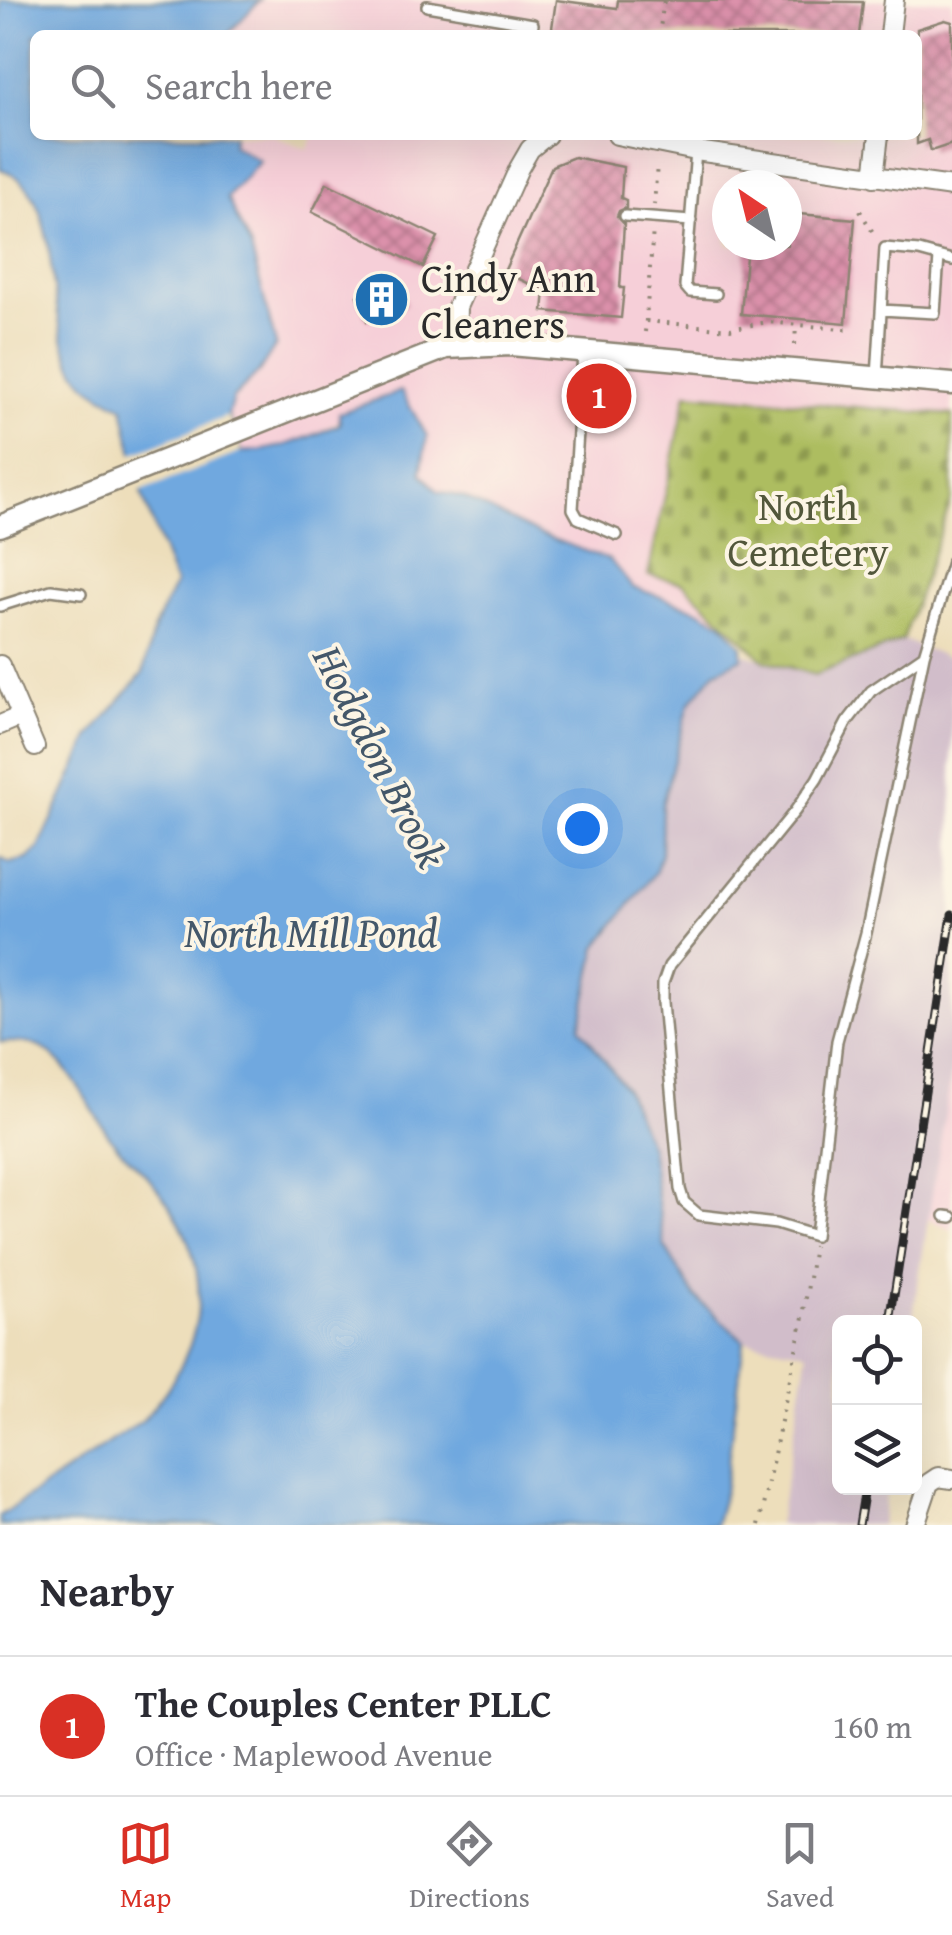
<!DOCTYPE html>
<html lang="en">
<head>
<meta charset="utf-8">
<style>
  body { margin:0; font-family:"Gentium Book Plus",serif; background:#f2f2f3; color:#2b2b33 }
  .controls { position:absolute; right:30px; bottom:30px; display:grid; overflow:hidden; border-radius:15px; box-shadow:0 10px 40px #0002 }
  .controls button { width:90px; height:90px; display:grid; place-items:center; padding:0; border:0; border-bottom:2px solid #e1e1e2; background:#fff; color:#2b2b33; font:50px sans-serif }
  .compass { position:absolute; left:712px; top:170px; width:90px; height:90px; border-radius:50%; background:#fff; box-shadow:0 10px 40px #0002; rotate:325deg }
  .you { position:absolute; left:582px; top:828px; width:35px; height:35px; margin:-25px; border:8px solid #fff; border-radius:50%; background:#1a73e8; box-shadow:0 0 0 15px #1a73e833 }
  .badge { display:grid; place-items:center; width:65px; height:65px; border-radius:50%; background:#d93025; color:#fff; font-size:32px; font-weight:700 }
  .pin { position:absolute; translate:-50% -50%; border:5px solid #fff; box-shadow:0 2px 10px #0006 }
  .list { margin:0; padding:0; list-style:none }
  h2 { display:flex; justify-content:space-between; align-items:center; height:130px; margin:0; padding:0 40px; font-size:42px }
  h2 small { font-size:32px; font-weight:400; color:#7c7c81 }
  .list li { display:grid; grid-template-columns:65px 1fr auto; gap:30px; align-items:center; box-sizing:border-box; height:140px; padding:0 40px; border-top:2px solid #e1e1e2 }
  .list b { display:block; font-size:38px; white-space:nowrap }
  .list p { margin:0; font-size:32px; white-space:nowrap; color:#7c7c81 }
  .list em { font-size:32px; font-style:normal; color:#7c7c81 }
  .icon { flex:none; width:55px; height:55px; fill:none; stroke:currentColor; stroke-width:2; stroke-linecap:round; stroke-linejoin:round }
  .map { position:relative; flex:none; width:952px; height:1525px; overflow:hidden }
  .search { position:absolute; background:#fff; box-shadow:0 10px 40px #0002; left:30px; right:30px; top:30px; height:110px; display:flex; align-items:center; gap:25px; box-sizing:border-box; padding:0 35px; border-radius:15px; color:#7c7c81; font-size:38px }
  .sheet { height:270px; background:#fff }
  nav { display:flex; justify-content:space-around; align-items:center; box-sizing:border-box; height:140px; border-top:2px solid #e1e1e2; background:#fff; font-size:28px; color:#7c7c81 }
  nav a { display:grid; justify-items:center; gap:5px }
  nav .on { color:#d93025 }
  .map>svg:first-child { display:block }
  .built { fill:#f6cfd8; fill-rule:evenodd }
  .industrial { fill:#d1bdca }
  .cemetery { fill:url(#cemetery-stones); stroke:#6c7446; stroke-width:2.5 }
  .water { fill:#6fa8df; stroke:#4d6a85; stroke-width:2.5 }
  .pier { fill:#eddebb }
  .building { fill:url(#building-cross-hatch) }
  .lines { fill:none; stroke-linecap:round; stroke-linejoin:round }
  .service-casing { stroke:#8c8473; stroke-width:14 }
  .minor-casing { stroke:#8c8473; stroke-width:22 }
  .tertiary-casing { stroke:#8c8473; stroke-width:25 }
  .path { stroke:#8c8473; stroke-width:4; stroke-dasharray:2.5 8; stroke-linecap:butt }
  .service { stroke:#fff; stroke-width:9 }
  .minor { stroke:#fff; stroke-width:18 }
  .tertiary { stroke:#fff; stroke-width:20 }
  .rail-casing { stroke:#2b2b2b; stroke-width:9 }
  .rail { stroke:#fcf5e5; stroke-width:5; stroke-dasharray:15; stroke-linecap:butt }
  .labels { text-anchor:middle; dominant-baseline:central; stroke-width:8; stroke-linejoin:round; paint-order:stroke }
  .poi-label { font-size:40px; fill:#2b2b2b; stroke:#fcf5e5; text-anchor:start }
  .park-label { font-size:40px; fill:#52573b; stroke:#fcf5e5 }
  .water-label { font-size:42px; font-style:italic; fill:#43576a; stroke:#fcf5e5 }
</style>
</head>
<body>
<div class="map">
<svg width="952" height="1525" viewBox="0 0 952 1525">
  <defs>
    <pattern id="cemetery-stones" width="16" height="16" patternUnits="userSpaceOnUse" patternTransform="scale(2.5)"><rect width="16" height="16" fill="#adbd60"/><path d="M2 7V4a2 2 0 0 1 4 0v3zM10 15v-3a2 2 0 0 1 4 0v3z" fill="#8d9a4f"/></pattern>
    <pattern id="building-cross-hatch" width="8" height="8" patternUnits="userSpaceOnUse" patternTransform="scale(2.5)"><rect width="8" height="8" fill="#dc91ab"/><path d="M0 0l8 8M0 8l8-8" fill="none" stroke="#b3778b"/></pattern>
  </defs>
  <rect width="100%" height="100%" fill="#fcf5e5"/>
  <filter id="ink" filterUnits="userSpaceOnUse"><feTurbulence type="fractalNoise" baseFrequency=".01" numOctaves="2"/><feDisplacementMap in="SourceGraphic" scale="20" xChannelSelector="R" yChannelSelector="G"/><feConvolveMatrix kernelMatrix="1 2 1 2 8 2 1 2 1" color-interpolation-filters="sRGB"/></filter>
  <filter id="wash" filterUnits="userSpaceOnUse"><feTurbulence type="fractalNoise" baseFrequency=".0048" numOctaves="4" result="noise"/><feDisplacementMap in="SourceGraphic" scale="40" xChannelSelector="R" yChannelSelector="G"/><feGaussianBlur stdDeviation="2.25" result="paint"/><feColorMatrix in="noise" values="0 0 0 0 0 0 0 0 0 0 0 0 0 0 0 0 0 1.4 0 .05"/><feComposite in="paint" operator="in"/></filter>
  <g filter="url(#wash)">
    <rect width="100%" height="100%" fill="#eddebb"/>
    <!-- built -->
    <path class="built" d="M260,0H952V498L903,640L764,660L722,623L698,610L632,587L610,559L541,535L463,497L438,491L421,473L426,436L401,392L299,441L262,451L242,452L228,415L233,397L259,372L227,198L259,162L231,145L234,135H272L307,149L315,135H917V35H227ZM727,185H787V245H727Z
      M952,1068V1230L927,1219Z"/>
    <!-- industrial -->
    <path class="industrial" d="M903,640L952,659V1068L912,1322H840V1488H887L881,1525H778L808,1352L744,1341L694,1296L664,1244L650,1147L626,1089L580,1028L596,947L656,870L661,853L662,805L689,704L715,672L736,662L743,653L815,675Z"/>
    <!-- cemetery -->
    <path class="cemetery" d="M687,393L952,415V498L903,640L815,675L764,660L683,583L648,575Z"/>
    <!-- water -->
    <path class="water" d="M0,0H260L227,35H35V135H234L232,145L260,161L227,198L251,248L276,345L259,372L233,398L228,415L242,452C277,451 308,438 340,424L339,413L401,391L427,436L421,473L438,491L463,497L541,535L610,560L632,587L698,610L722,623L742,646V658L715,672L689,704L662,805L661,853L656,871L597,947L580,1027L626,1089L650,1147L664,1245L694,1296L744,1341L724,1493L715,1525H0V1516L143,1420C213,1342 219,1261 150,1180C139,1166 124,1155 113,1141C91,1113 67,1052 31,1044C21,1041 10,1042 0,1042V858L10,863L27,859L39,848L90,736L143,673L154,628L175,584L141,492L123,407C111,400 94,393 84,382C37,333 71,188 0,169Z"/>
    <!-- pier -->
    <path class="pier" d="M228,416L242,452L139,492L127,456Z"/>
    <g id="blocks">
      <!-- building -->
      <path class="building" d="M556,0L617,8L618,0L863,2L859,35H551Z
        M945,20L952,22V144L931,151L928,140L917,144V29Z
        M574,157L623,167L621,198L626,200V208L619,211L617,216L624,224L620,288H624L621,318L543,311L545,291L504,272L552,166Z
        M327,183L438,237L423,267L312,212Z
        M787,213L855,219L846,323L741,314L747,245H787Z
        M397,279L407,304L367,321L357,296Z"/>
    </g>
  </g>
  <g filter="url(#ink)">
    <use href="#blocks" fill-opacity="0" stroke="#8c8473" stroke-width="2.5"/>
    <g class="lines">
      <defs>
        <path id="service" d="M427,6L533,24L531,35
          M696,151L685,286L690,292L716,294
          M625,216L691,221
          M881,310L935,313L939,257
          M583,354L573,509L578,518L617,535
          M877,377L885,248L919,251L952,260
          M0,606L51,590L81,594
          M924,655L871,691L847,722L817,779L795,811L669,966L663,983V1002L680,1189L684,1202L699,1215L776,1224L815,1236L837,1041L866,933L924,655L952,562
          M945,1216L952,1217"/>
        <path id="minor" d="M890,35L894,0
          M617,135L696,151L952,187
          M874,177L879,135
          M456,347L457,307L519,168L530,149L547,135
          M0,665L35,747
          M0,725L21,716
          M915,1525L929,1483L938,1477L952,1479"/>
        <path id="tertiary" d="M0,526L446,348L511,345L952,384"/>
      </defs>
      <!-- service casing -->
      <use href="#service" class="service-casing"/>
      <!-- minor casing -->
      <use href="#minor" class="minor-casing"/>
      <!-- tertiary casing -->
      <use href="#tertiary" class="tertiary-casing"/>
      <!-- path -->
      <path class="path" d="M659,35L664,0
        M654,205L657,164
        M860,211L874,234
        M646,321L730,329L767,322L852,330
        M645,332L653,229
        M795,345L796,324
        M759,1525L803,1317L814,1246"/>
      <!-- service -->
      <use href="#service" class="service"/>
      <!-- minor -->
      <use href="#minor" class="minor"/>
      <!-- tertiary -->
      <use href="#tertiary" class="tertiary"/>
      <defs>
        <path id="rail" d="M890,1322L952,915
          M859,1525L865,1488"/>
      </defs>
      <!-- rail casing -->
      <use href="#rail" class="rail-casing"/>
      <!-- rail -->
      <use href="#rail" class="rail"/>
    </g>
  </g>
  <!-- icons -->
  <defs>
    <symbol id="building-disc" viewBox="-11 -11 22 22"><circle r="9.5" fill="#1f6fb2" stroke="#fcf5e5"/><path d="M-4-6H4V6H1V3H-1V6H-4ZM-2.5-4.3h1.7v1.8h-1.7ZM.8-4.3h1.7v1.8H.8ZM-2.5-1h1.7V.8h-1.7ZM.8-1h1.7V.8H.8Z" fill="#fff"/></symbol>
  </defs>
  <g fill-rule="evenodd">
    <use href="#building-disc" x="350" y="268" width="63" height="63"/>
  </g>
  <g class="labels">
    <!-- poi labels -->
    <g class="poi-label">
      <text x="421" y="277">Cindy Ann<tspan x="421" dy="46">Cleaners</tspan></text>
    </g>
    <!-- park labels -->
    <g class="park-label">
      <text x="808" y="505">North<tspan x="808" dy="46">Cemetery</tspan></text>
    </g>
    <!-- water labels -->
    <g class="water-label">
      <text transform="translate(381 756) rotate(63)">Hodgdon Brook</text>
      <text x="311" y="931">North Mill Pond</text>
    </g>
  </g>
</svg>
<div class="controls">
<button><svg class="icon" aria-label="locate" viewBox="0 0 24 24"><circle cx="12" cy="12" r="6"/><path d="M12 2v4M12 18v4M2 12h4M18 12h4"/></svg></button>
<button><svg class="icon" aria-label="layers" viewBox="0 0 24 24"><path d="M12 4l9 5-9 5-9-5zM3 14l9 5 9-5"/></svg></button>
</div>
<svg class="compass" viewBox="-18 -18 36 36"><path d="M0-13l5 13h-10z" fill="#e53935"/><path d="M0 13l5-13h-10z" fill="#7c7c81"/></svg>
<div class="you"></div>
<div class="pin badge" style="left:599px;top:396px">1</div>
<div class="search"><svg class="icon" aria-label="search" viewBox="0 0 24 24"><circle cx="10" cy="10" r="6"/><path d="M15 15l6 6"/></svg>Search here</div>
</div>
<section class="sheet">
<h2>Nearby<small></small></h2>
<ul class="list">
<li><span class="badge">1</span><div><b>The Couples Center PLLC</b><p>Office · Maplewood Avenue</p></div><em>160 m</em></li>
</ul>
</section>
<nav>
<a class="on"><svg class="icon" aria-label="map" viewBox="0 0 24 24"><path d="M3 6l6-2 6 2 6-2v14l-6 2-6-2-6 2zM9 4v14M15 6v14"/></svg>Map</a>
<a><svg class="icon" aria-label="directions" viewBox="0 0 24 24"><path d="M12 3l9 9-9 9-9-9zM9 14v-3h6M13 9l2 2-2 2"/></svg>Directions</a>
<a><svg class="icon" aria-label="saved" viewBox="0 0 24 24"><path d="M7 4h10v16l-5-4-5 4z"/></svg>Saved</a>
</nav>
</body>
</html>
